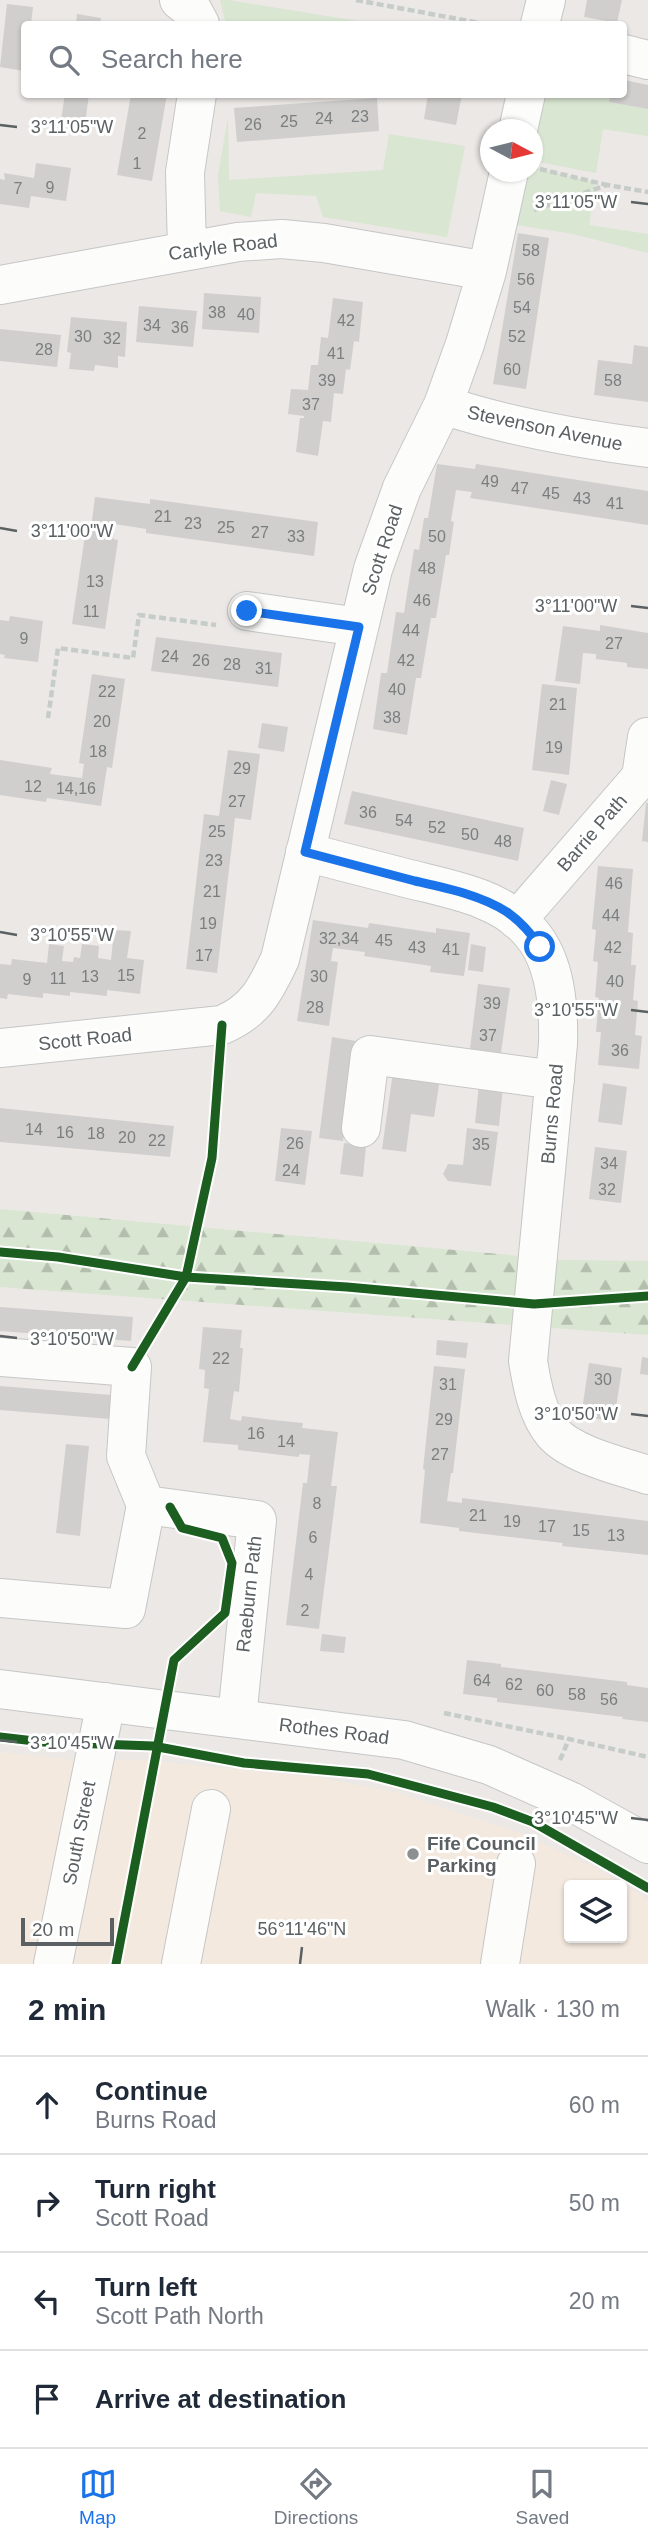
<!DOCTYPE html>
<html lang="en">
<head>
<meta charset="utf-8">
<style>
  body { margin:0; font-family:Arial,sans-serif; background:#f2f2f3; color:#1f2937 }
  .controls { position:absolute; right:21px; bottom:21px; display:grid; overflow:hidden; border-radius:7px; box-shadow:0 2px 5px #0004 }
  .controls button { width:63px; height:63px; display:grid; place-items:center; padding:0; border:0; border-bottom:2px solid #e0e1e3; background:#fff; color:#1f2937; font:35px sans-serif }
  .compass { position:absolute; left:480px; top:119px; width:63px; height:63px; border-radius:50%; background:#fff; box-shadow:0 2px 5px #0004; rotate:97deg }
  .scale { position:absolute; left:21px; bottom:18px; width:93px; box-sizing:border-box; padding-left:7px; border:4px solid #5b6163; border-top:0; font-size:19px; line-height:24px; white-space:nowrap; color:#5b6163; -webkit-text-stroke:5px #fff; paint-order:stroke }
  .stop { position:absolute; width:21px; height:21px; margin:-16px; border:5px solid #1a73e8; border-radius:50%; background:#fff }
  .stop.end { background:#1a73e8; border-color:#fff; box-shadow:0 2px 7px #0008 }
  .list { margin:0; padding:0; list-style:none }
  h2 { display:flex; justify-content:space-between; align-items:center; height:91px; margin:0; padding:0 28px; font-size:30px }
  h2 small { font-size:23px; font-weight:400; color:#747a83 }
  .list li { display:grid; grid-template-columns:46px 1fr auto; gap:21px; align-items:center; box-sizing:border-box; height:98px; padding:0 28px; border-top:2px solid #e0e1e3 }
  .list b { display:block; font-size:26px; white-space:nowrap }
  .list p { margin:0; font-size:23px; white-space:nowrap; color:#747a83 }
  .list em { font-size:23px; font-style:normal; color:#747a83 }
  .icon { flex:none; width:38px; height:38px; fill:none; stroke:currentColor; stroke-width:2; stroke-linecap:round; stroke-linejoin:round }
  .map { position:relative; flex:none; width:648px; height:1964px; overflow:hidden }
  .search { position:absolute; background:#fff; box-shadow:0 2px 5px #0004; left:21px; right:21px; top:21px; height:77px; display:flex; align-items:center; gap:18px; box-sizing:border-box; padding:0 24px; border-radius:7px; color:#747a83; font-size:26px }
  .sheet { height:483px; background:#fff }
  nav { display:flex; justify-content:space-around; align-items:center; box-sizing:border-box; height:98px; border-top:2px solid #e0e1e3; background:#fff; font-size:19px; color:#747a83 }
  nav a { display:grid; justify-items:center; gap:4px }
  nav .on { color:#1a73e8 }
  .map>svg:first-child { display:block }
  .commercial { fill:#f4e9de; fill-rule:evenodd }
  .green { fill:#d9e6d1 }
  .forest { fill:url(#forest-firs) }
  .building { fill:#d1cfce }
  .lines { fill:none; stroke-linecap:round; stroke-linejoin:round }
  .minor-casing { stroke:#c7c6c6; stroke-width:40 }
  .path { stroke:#c6ccc8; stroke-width:4.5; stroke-dasharray:7 3.5; stroke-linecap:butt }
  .minor { stroke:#fcfcfb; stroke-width:38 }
  .cycleway-casing { stroke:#fff; stroke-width:13 }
  .cycleway { stroke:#1b5e20; stroke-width:9 }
  .route { stroke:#1a73e8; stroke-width:9 }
  .ticks { fill:none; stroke:#5b6163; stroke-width:2.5 }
  .poi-dot { fill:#8d9090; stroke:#fff; stroke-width:2.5 }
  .labels { text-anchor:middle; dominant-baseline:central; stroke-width:6; stroke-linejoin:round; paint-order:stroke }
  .number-label { font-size:16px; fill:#7a7e7f }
  .street-label { font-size:19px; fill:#5b6163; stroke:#fff }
  .poi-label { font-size:19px; font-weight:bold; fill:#5b6163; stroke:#fff; text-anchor:start }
  .ticks-label { font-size:18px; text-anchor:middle; fill:#5b6163; stroke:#fff; stroke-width:6; stroke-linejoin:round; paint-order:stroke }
</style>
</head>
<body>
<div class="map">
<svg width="648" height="1964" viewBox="0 0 648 1964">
  <defs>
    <pattern id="forest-firs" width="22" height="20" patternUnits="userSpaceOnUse" patternTransform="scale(1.75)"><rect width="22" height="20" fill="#d9e6d1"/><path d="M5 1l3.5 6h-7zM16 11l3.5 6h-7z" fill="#b3bead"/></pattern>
  </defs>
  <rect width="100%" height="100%" fill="#ebe8e5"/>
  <!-- commercial -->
  <path class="commercial" d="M0,1752L63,1759L141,1760L314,1777L394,1792L521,1833L593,1867L648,1899V1964H0ZM569,1885H622V1938H569Z"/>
  <!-- green -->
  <path class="green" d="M220,0H228L377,24H226Z
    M526,95H610L609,102L648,109V136L603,129L596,173L533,161L532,130Z
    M228,117L229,180L383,170L389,134L465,146L447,237L323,217L316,196L256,193L251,217L220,211L218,175Z
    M533,167L595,182L589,225L648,234V253L573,234L498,222L509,172H532Z"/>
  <!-- forest -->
  <path class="forest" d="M0,1209L564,1260L648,1261V1335L0,1287Z"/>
  <!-- building -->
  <path class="building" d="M587,0H622L617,23L584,17Z
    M7,4L33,7L31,24H24V71L0,67Z
    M77,14L101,18L100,24H76Z
    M624,80L648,85V109L609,102L610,94H624Z
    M65,94H89L85,124L61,120Z
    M131,94H167L152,181L117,175Z
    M428,94H462L456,125L424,119Z
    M377,98L379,131L237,142L234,108Z
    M36,163L71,168L66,201L31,196L29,208L0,204V179L5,180L4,173L34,178Z
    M518,233L549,238L526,389L493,384Z
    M204,293L261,297L259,333L202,329Z
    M333,298L363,302L359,342L354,341L350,370L346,369L343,394L334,393L331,422L323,421L318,456L296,452L300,418H304V416L288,414L291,389L308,390L311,365H318L321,337L328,338Z
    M139,306L197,311L193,347L136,342Z
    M71,317L127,322L125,357L118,356V368L95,365L94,371L69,369L71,353L67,352Z
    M0,329L61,335L57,367L0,361Z
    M634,345L648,347V402L594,395L598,360L632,364Z
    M437,464L475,469L476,464L648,491V525L470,498L472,492L456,490L451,521L454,522L449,555H446L436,618H431L421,678H416L407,735L373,729L381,673H387L396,612L404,613L414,549L419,550L424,518H428Z
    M95,497L150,504V499L318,522L314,556L146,533V529L115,524L113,539L118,540L105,629L72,624L85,535L90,536Z
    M10,616L43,621L38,662L4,658L5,655L0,654V620L9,621Z
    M600,625L648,633V669L627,667V663L596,659V654L583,653L580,684L555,681L563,626L600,631Z
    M156,637L282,653L278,687L151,671Z
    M92,674L125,679L112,768L107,767L101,806L47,798L46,802L0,795V760L52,768L50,774L82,778L84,764L79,763Z
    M542,684L577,688L569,775L532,770Z
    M262,723L288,727L284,752L258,748Z
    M228,750L260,754L251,820L235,818L217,973L186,969L204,814L219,816Z
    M551,780L567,784L559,815L543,811Z
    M352,791L524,828L518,861L344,824Z
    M646,803H648V842L642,841Z
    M598,866L633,869L628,932L633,933L631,965H636L633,1000L638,1001L635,1035L642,1036L639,1069L598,1065L601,1032H596L599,998L595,997L598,962L593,961L596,930L592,929Z
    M313,920L368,928L369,923L436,933V928L470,933L464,976L430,972L431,966L364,956L365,952L333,948L331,961L338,962L329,1026L297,1021Z
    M114,930L131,931L127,958L144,960L140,994L107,990V996L70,992V996L43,993V998L8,994L7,999L0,998V964L11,965L12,959L47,963L49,944L64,946L62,961L73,962L74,957L80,958L82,944L99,946L98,958L111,960Z
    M471,944L486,947L483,972L468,970Z
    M478,984L510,988L501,1053L470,1049Z
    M332,1037L356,1041L343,1141L319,1138Z
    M393,1072L440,1079L434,1117L411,1114L406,1152L382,1149Z
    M603,1083L627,1087L622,1125L598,1122Z
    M479,1084L503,1087L499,1126L475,1123Z
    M0,1108L174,1126L170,1157L0,1142Z
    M281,1128L312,1131L305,1185L275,1181Z
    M467,1128L498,1132L491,1186L448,1181L443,1174L448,1164L463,1165Z
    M344,1143L366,1146L363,1177L340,1174Z
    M595,1147L627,1151L621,1203L589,1199Z
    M0,1307L133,1317L131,1341L0,1331Z
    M203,1327L242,1330L240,1348H243L239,1392L234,1391L230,1419L241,1421L242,1416L273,1420L303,1423L302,1428L338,1432L331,1486H337L319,1629L286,1625L303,1483H307L310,1455L299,1454V1457L238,1450V1445L203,1442L209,1389L204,1388L205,1370L199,1369Z
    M437,1340L468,1343L466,1358L436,1355Z
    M642,1357L648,1358V1375L640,1374Z
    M589,1363L622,1368L614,1421L581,1417Z
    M434,1366L465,1369L453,1473H451L447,1501L462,1503V1498L648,1521V1555L562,1546L563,1543L459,1531V1528L420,1523L425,1470L423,1469Z
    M0,1386L111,1395L110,1419L0,1410Z
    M66,1444L89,1446L80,1536L56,1533Z
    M322,1634L346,1637L344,1653L320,1651Z
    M467,1660L501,1664V1667L627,1682V1685L648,1688V1722L622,1719L623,1717L497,1702V1698L463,1694Z"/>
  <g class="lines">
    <defs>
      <path id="minor" d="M179,0L193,11L200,24
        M540,24L546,0
        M624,54L648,60
        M518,130L526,94
        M187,250L185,172L197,94
        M0,285L238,242L282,239L324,243L487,271
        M443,405C509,427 579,439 648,448
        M247,611L359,627
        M305,852C336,860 367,868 398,876C442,888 500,895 530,932C556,961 559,1007 558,1044L528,1361C532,1385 537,1414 553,1433C572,1455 621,1466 648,1475
        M517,920L641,777L647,737
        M0,1048L222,1025C255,1011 265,991 280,959L373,569L402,488L443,405L465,344L487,271L509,172
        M361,1128L370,1055L555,1080
        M0,1357L132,1367L126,1456L146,1505
        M0,1598L126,1609L146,1505L257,1520L237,1718
        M0,1689L404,1740L489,1765L570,1801L648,1844
        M53,1964L106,1702
        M181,1964L211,1809
        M500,1964L516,1864"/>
    </defs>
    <!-- minor casing -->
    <use href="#minor" class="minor-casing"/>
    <!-- path -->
    <path class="path" d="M356,0L485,24
      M540,169L607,185
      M534,210L607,185L648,192
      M48,718L58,648L133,658L139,615L216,625
      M444,1713L569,1739
      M560,1760L569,1739L648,1757"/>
    <!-- minor -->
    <use href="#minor" class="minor"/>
    <defs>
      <path id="cycleway" d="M0,1252L58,1257L186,1277L347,1287L534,1304L648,1296
        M132,1367L186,1277L212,1158L222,1025
        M0,1737L43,1742L153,1746L244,1763L368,1774L493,1807L533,1822L648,1888
        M116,1964L174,1660L225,1613L232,1563L222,1538L182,1528L170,1507"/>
    </defs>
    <!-- cycleway casing -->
    <use href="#cycleway" class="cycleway-casing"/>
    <!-- cycleway -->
    <use href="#cycleway" class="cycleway"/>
  </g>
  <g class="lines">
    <!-- route -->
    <path class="route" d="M247,611L359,627L305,852C342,862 378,871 415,881C446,888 480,895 507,912C521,922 531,933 540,947"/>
  </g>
  <!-- ticks -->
  <path class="ticks" d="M0,125L17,127M631,202L648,204M0,528L17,531M631,606L648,608M0,932L17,935M631,1010L648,1012M0,1336L17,1338M631,1414L648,1416M0,1740L17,1742M631,1818L648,1820M300,1964L302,1947"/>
  <!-- markers -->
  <circle class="poi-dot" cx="413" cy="1854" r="7"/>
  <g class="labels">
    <!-- number labels -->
    <g class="number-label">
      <text x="360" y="116">23</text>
      <text x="324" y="118">24</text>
      <text x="289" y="121">25</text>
      <text x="253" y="124">26</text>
      <text x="142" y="133">2</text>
      <text x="137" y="163">1</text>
      <text x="50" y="187">9</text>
      <text x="18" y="188">7</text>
      <text x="531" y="250">58</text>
      <text x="526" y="279">56</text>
      <text x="522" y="307">54</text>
      <text x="217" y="312">38</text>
      <text x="246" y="314">40</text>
      <text x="346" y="320">42</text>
      <text x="152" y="325">34</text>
      <text x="180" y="327">36</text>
      <text x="83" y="336">30</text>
      <text x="517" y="336">52</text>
      <text x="112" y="338">32</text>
      <text x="44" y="349">28</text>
      <text x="336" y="353">41</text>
      <text x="512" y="369">60</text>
      <text x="327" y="380">39</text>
      <text x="613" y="380">58</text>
      <text x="311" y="404">37</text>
      <text x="490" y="481">49</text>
      <text x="520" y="488">47</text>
      <text x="551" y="493">45</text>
      <text x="582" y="498">43</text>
      <text x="615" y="503">41</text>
      <text x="163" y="516">21</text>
      <text x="193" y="523">23</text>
      <text x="226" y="527">25</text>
      <text x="260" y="532">27</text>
      <text x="296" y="536">33</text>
      <text x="437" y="536">50</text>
      <text x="427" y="568">48</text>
      <text x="95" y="581">13</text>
      <text x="422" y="600">46</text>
      <text x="91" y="611">11</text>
      <text x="411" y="630">44</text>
      <text x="24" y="638">9</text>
      <text x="614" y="643">27</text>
      <text x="170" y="656">24</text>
      <text x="201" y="660">26</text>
      <text x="406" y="660">42</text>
      <text x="232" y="664">28</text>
      <text x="264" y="668">31</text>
      <text x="397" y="689">40</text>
      <text x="107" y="691">22</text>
      <text x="558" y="704">21</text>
      <text x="392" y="717">38</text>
      <text x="102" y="721">20</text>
      <text x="554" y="747">19</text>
      <text x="98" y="751">18</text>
      <text x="242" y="768">29</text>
      <text x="33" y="786">12</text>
      <text x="76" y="788">14,16</text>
      <text x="237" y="801">27</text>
      <text x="368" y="812">36</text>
      <text x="404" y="820">54</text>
      <text x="437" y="827">52</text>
      <text x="217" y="831">25</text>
      <text x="470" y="834">50</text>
      <text x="503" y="841">48</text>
      <text x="214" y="860">23</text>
      <text x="614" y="883">46</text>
      <text x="212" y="891">21</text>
      <text x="611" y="915">44</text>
      <text x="208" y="923">19</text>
      <text x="339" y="938">32,34</text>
      <text x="384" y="940">45</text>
      <text x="417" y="947">43</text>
      <text x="613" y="947">42</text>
      <text x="451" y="949">41</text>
      <text x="204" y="955">17</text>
      <text x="126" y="975">15</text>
      <text x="90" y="976">13</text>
      <text x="319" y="976">30</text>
      <text x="58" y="978">11</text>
      <text x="27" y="979">9</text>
      <text x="615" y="981">40</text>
      <text x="492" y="1003">39</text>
      <text x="315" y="1007">28</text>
      <text x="488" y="1035">37</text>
      <text x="620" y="1050">36</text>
      <text x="34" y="1129">14</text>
      <text x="65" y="1132">16</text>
      <text x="96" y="1133">18</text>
      <text x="127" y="1137">20</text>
      <text x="157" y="1140">22</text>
      <text x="295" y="1143">26</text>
      <text x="481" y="1144">35</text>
      <text x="609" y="1163">34</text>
      <text x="291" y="1170">24</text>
      <text x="607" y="1189">32</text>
      <text x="221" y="1358">22</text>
      <text x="603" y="1379">30</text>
      <text x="448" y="1384">31</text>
      <text x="444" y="1419">29</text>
      <text x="256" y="1433">16</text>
      <text x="286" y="1441">14</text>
      <text x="440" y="1454">27</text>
      <text x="317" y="1503">8</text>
      <text x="478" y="1515">21</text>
      <text x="512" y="1521">19</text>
      <text x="547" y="1526">17</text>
      <text x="581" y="1530">15</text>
      <text x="616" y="1535">13</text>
      <text x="313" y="1537">6</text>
      <text x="309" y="1574">4</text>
      <text x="305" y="1610">2</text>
      <text x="482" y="1680">64</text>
      <text x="514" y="1684">62</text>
      <text x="545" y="1690">60</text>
      <text x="577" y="1694">58</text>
      <text x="609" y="1699">56</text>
    </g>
    <!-- street labels -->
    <g class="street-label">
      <text transform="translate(223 247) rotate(-7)">Carlyle Road</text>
      <text transform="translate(545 428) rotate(12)">Stevenson Avenue</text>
      <text transform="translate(382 550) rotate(-72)">Scott Road</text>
      <text transform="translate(592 833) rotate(-49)">Barrie Path</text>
      <text transform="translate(85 1039) rotate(-6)">Scott Road</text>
      <text transform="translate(552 1114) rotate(-85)">Burns Road</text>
      <text transform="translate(249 1594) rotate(-84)">Raeburn Path</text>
      <text transform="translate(334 1731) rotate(7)">Rothes Road</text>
      <text transform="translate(79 1833) rotate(-79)">South Street</text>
    </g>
    <!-- poi labels -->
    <g class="poi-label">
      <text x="427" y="1843">Fife Council<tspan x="427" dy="22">Parking</tspan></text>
    </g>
  </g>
  <g class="ticks-label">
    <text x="72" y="133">3°11'05"W</text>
    <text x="576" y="208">3°11'05"W</text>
    <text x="72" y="537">3°11'00"W</text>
    <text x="576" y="612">3°11'00"W</text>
    <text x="72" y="941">3°10'55"W</text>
    <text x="576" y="1016">3°10'55"W</text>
    <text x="72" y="1345">3°10'50"W</text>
    <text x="576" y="1420">3°10'50"W</text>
    <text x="72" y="1749">3°10'45"W</text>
    <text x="576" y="1824">3°10'45"W</text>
    <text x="302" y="1935">56°11'46"N</text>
  </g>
</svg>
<div class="controls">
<button><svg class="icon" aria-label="layers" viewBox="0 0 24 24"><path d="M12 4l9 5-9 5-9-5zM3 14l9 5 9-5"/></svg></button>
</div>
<svg class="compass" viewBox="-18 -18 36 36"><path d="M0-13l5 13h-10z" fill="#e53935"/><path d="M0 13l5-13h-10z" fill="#747a83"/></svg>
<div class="scale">20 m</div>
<div class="stop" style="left:540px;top:947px"></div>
<div class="stop end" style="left:247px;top:611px"></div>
<div class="search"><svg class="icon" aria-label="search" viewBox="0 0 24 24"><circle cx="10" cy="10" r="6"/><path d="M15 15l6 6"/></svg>Search here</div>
</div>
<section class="sheet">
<h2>2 min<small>Walk · 130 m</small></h2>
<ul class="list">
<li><svg class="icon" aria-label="ahead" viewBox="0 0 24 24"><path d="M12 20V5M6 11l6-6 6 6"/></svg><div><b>Continue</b><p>Burns Road</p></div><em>60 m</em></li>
<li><svg class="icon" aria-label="right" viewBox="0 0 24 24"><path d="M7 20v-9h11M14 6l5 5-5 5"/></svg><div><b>Turn right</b><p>Scott Road</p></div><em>50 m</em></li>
<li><svg class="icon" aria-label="left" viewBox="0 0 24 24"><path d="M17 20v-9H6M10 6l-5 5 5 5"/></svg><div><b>Turn left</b><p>Scott Path North</p></div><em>20 m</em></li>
<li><svg class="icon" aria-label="arrive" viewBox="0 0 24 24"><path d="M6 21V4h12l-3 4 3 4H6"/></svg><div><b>Arrive at destination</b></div></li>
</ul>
</section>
<nav>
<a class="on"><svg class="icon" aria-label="map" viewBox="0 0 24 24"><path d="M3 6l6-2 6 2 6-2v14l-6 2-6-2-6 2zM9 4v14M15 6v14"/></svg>Map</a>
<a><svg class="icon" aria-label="directions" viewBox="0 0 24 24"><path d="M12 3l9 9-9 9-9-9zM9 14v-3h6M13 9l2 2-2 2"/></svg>Directions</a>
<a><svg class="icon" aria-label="saved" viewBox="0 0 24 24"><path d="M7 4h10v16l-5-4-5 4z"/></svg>Saved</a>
</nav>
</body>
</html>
